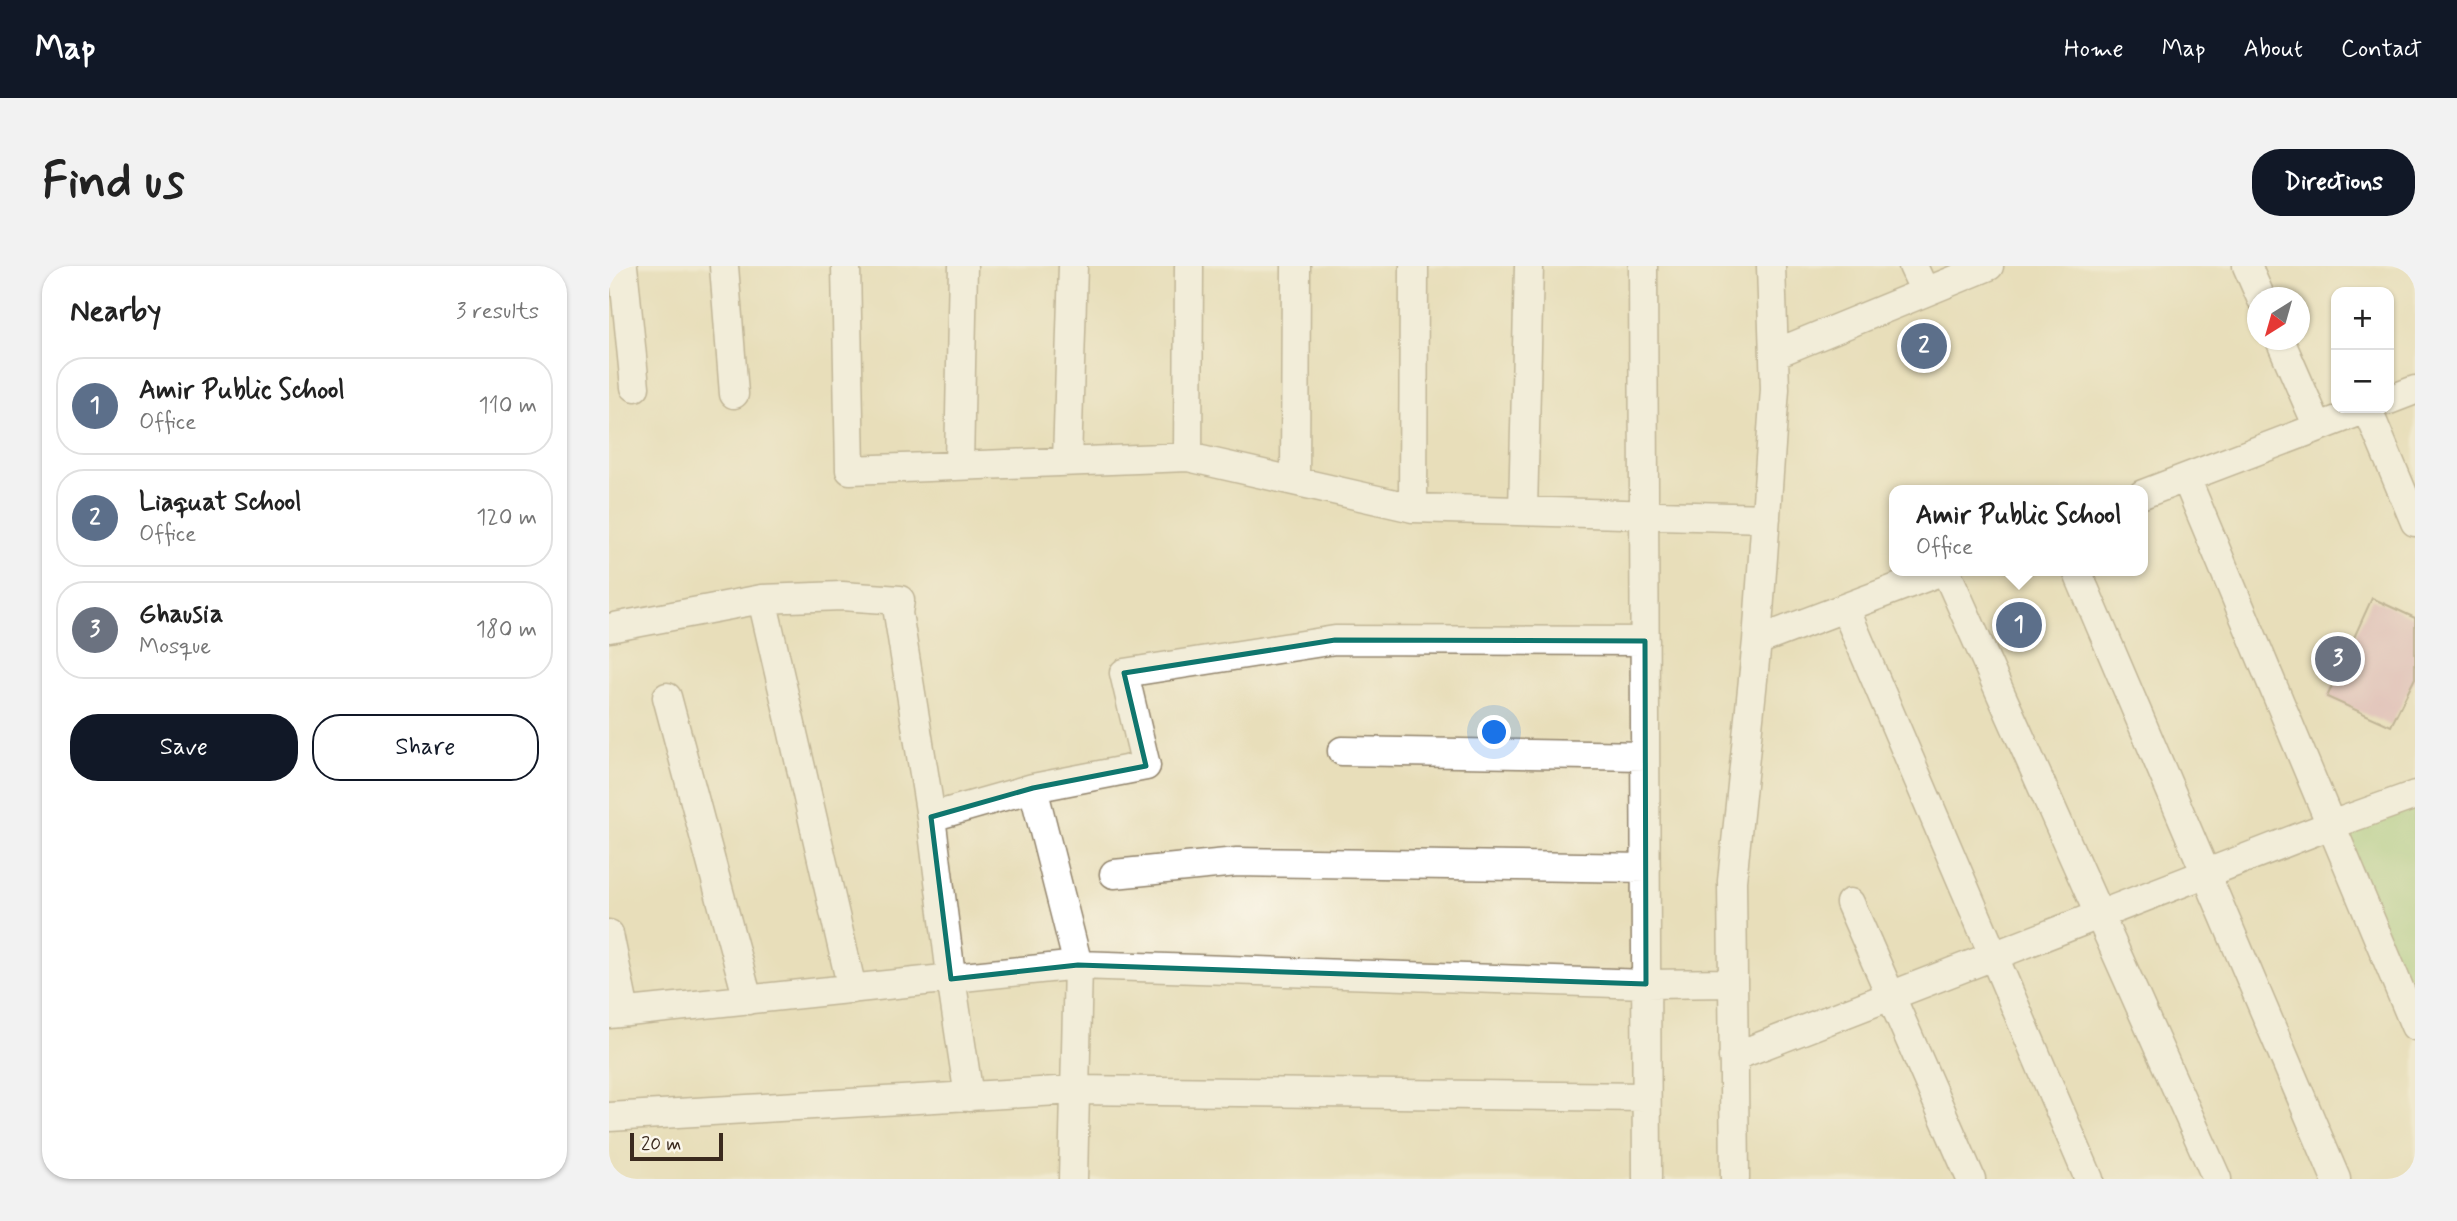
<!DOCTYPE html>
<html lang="en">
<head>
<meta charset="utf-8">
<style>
  body { margin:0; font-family:Mynerve,sans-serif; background:#f2f2f2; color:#222 }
  .controls { position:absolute; right:21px; top:21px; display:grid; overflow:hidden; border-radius:14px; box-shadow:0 2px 5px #0004 }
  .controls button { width:63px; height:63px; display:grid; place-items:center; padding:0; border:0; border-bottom:2px solid #e0e0e0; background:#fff; color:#222; font:35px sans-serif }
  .compass { position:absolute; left:1638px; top:21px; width:63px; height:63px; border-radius:50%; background:#fff; box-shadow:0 2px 5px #0004; rotate:217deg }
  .scale { position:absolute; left:21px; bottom:18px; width:93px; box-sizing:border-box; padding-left:7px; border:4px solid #3b2a1e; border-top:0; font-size:19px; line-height:24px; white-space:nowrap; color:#3b2a1e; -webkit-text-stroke:5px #fbf7ec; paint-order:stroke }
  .you { position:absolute; left:886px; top:467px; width:24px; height:24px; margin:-18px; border:5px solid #fff; border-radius:50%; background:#1a73e8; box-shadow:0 0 0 10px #1a73e833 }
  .badge { display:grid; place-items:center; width:46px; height:46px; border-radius:50%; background:#111827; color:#fff; font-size:23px; font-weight:700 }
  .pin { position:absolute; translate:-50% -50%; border:4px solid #fff; box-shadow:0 2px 7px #0006 }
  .popup { position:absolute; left:1280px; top:219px; width:259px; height:91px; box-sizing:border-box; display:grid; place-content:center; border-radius:14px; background:#fff; filter:drop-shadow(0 2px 5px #0005); font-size:23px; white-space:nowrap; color:#767676 }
  .popup b { font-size:26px; color:#222 }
  .popup::after { content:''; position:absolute; left:50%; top:100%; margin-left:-14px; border:14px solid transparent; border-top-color:#fff }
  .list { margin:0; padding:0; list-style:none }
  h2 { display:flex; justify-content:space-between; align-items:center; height:91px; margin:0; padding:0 28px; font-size:30px }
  h2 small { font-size:23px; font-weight:400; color:#767676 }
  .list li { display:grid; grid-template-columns:46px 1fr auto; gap:21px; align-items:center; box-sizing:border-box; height:98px; margin:0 14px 14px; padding:0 14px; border:2px solid #e0e0e0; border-radius:28px }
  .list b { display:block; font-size:26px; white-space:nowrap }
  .list p { margin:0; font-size:23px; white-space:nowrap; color:#767676 }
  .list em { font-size:23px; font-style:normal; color:#767676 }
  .actions { display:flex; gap:14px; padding:21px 28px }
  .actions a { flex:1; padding:16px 0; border:2px solid #111827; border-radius:28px; text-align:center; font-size:24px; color:#111827 }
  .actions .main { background:#111827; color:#fff }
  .map { position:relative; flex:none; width:1806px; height:913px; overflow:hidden; border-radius:28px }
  header { display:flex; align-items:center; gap:42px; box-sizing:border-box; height:98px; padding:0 35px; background:#111827; color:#fff }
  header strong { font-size:33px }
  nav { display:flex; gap:38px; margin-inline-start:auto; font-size:24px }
  .intro { display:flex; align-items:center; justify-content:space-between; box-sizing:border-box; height:168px; padding:0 42px }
  h1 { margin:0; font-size:49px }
  .button { padding:18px 32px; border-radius:28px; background:#111827; color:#fff; font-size:24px; font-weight:700 }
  main { display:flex; gap:42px; padding:0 42px }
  aside { flex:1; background:#fff; border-radius:28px; box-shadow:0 2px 5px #0004 }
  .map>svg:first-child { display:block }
  .green { fill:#98c979; stroke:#6a7a4c; stroke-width:2 }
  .building { fill:#d89db8 }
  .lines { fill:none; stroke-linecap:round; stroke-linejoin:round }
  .street-casing { stroke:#92846c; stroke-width:31 }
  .street { stroke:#fff; stroke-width:28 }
  .marked { fill:none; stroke:#0f766e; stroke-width:5; stroke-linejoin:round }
</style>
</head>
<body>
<header>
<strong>Map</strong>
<nav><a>Home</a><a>Map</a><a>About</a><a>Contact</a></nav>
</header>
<div class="intro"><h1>Find us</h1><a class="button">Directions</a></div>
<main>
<aside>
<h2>Nearby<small>3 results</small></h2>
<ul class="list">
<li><span class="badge" style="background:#5c6f8a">1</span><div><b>Amir Public School</b><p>Office</p></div><em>110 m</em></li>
<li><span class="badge" style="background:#5c6f8a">2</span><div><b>Liaquat School</b><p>Office</p></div><em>120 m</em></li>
<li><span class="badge" style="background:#6b7280">3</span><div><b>Ghausia</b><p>Mosque</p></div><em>180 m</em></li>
</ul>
<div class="actions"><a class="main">Save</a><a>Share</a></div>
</aside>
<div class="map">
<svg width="1806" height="913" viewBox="0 0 1806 913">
  <rect width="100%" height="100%" fill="#fbf7ec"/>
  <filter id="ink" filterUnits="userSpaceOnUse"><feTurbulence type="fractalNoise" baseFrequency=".0143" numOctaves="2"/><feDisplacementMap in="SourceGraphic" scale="14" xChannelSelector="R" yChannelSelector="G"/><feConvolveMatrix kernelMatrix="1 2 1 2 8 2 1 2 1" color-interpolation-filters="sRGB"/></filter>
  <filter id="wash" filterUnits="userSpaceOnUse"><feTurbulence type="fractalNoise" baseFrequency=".00686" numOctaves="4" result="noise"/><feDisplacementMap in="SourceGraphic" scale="28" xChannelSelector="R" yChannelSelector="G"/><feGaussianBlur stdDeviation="1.57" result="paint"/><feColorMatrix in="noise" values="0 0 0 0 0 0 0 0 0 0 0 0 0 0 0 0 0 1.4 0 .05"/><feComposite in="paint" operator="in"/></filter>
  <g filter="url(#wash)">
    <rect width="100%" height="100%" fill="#e8deba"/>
    <!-- green -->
    <path class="green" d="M1806,529V747L1722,559Z"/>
    <g id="blocks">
      <!-- building -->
      <path class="building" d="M1763,332L1806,352V412L1782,460L1718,431Z"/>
    </g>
  </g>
  <g filter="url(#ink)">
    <use href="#blocks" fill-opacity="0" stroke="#92846c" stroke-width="2"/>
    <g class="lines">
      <defs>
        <path id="street" d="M14,0L26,121
          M115,0L125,128
          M237,0L241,204L579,191L804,242L1157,252
          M1034,0L1038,913
          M1304,0L1316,26
          M1638,0L1652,32
          M1671,74L1709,161
          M1165,88L1380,0
          M1780,134L1806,124
          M1758,142L1806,256
          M579,191L580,0
          M458,195L464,0
          M350,199L354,0
          M1577,212L1806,760
          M686,215L687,0
          M1534,228L1760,142
          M804,242L805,0
          M914,244L920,0
          M1337,305L1608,913
          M1468,305L1727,913
          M153,333L243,723
          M1236,342L1480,913
          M0,362L153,333L233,330L291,334L289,347L322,551L344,725L360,831
          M1148,375L1333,305
          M58,431L139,734
          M733,485L1036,490
          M424,522L469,699L464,913
          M322,551L424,522L537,500L515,407L726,374L1036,375
          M505,608L628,596L1037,602
          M1241,637L1362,913
          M0,668L16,746
          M0,748L469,699L1037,718L1124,717
          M1124,791L1722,559L1806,529
          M0,851L466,824L1037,831
          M1126,913L1123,615L1148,375L1166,123L1162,0"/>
      </defs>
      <!-- street casing -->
      <use href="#street" class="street-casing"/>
      <!-- street -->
      <use href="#street" class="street"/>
    </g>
  </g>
  <!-- marked area -->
  <path d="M0 0H1806V913H0ZM726,374L1036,375L1037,718L469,699L342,713L322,551L424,522L537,500L515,407Z" fill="#e8deba" fill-opacity=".55" fill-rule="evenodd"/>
  <path class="marked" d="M726,374L1036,375L1037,718L469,699L342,713L322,551L424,522L537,500L515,407Z"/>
</svg>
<div class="controls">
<button>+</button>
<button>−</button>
</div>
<svg class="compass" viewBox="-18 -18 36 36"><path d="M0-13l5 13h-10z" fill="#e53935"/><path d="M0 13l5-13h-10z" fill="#767676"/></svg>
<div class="scale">20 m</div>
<div class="you"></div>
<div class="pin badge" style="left:1410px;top:359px;background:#5c6f8a">1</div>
<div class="popup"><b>Amir Public School</b>Office</div>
<div class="pin badge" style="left:1315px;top:80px;background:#5c6f8a">2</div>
<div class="pin badge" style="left:1729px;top:393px;background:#6b7280">3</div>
</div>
</main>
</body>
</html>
